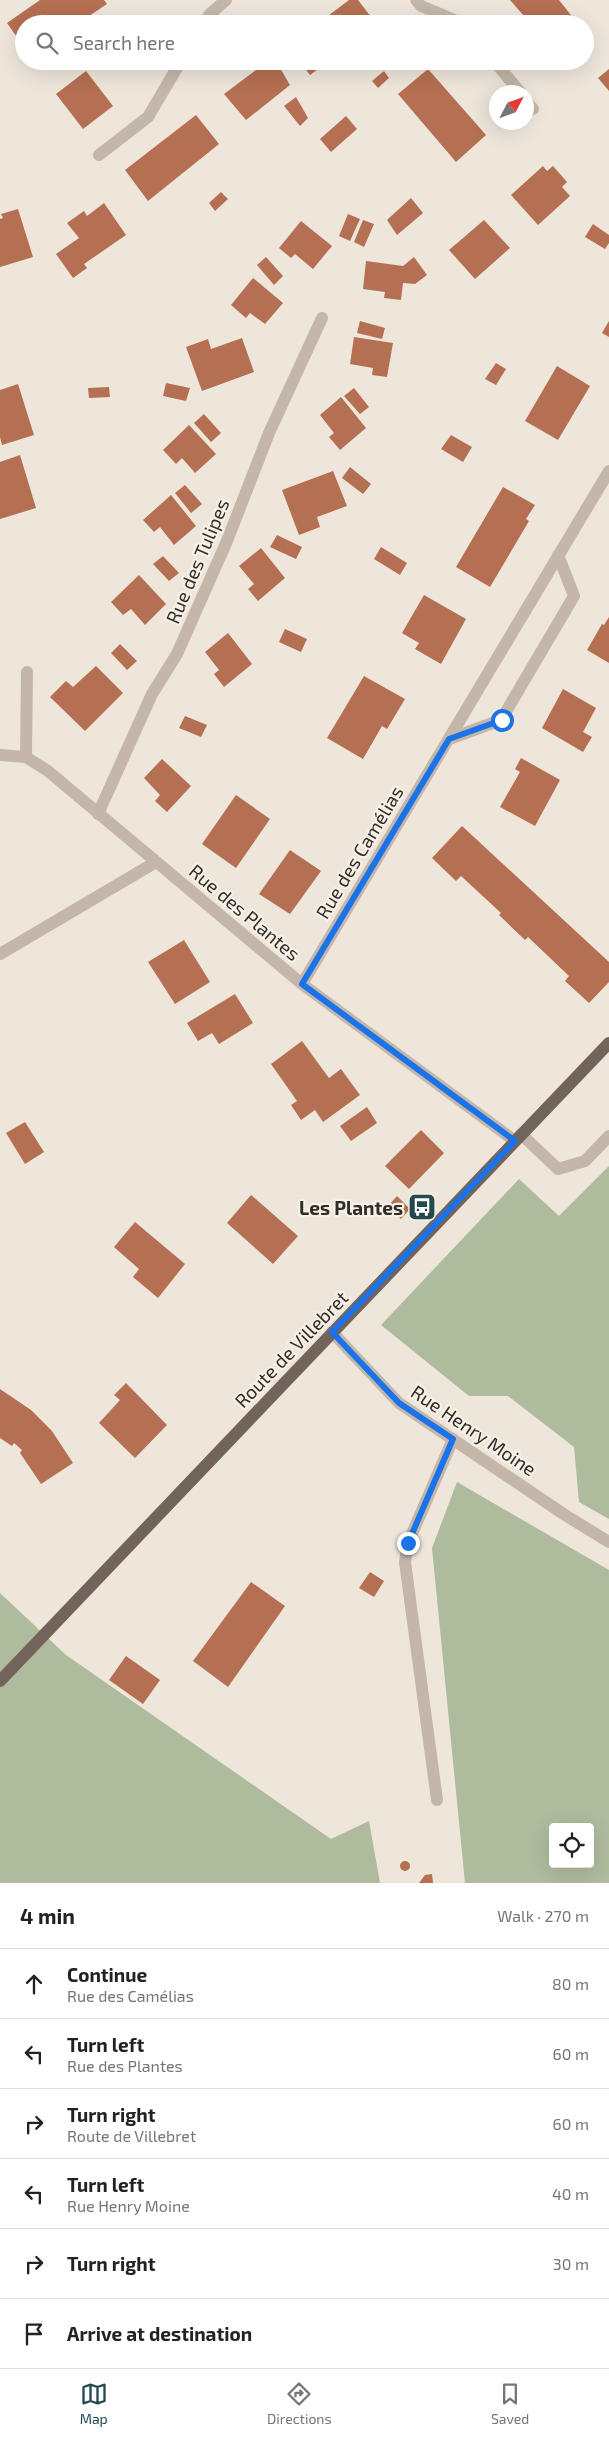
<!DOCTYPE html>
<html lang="en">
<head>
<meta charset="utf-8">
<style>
  body { margin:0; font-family:"Exo 2",sans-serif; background:#f2f2f2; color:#222 }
  .controls { position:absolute; right:15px; bottom:15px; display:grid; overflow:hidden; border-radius:5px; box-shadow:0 5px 20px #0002 }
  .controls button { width:45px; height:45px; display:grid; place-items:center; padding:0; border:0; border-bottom:1px solid #e0e0e0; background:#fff; color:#222; font:25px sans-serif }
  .compass { position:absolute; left:489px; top:85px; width:45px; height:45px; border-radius:50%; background:#fff; box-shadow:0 5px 20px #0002; rotate:49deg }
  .stop { position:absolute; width:15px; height:15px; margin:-11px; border:4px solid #1a73e8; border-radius:50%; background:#fff }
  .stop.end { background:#1a73e8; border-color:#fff; box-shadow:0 1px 5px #0008 }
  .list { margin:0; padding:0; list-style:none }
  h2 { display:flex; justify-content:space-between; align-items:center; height:65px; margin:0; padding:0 20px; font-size:21px }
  h2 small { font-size:16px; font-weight:400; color:#767676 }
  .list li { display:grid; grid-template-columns:32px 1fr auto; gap:15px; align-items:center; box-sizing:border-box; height:70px; padding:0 20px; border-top:1px solid #e0e0e0 }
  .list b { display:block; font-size:19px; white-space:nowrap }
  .list p { margin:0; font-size:16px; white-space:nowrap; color:#767676 }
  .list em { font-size:16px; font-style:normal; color:#767676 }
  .icon { flex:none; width:28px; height:28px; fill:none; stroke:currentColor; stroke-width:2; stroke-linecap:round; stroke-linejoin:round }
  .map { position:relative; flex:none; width:609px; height:1883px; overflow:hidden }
  .search { position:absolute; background:#fff; box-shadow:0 5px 20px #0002; left:15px; right:15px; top:15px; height:55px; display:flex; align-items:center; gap:12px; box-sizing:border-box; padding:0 18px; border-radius:28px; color:#767676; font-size:19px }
  .sheet { height:485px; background:#fff }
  nav { display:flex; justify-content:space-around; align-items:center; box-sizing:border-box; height:70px; border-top:1px solid #e0e0e0; background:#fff; font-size:14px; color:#767676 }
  nav a { display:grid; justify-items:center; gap:2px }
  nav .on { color:#23494e }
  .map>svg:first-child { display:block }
  .green { fill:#afbb9d; fill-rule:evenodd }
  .building { fill:#b56f52 }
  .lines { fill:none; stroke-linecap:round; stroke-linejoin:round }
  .minor { stroke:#c4b7a9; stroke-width:12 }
  .major { stroke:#72645b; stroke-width:12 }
  .route { stroke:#1a73e8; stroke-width:6 }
  .labels { text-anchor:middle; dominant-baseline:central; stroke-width:4.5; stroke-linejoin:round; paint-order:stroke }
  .street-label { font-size:19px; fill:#322c28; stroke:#f6f0e7 }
  .poi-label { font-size:19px; font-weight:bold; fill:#322c28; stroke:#f6f0e7; text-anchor:end }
</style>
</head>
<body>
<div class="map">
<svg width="609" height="1883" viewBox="0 0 609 1883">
  <rect width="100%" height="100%" fill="#eee6db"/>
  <!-- green -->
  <path class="green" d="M609,1166V1519L579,1502L574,1447L508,1396H469L381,1325L519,1179L559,1216Z
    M457,1482L609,1570V1883H465L432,1548ZM553,1827H590V1864H553Z
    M0,1593L66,1655L331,1839L369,1821L380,1883H0Z"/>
  <!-- building -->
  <path class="building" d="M40,0H104L107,4L77,24H24V47L7,23Z
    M349,0H358L375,22L373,24H322L325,21L324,19Z
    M510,0H559L578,24H531Z
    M268,61H276L290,85L246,120L224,94Z
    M299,61H329L310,75Z
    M335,61H348L340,68Z
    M428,69L486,135L456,162L398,94Z
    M609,69V91L598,78Z
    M86,71L113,106L83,129L56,94Z
    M384,71L389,78L378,88L372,81Z
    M296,97L308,118L300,126L284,106Z
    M196,115L219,144L148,201L125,170Z
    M346,116L357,129L331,152L320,139Z
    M543,166L547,171L553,166L567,182L562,187L570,196L538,225L511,195Z
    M221,192L228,199L215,211L209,203Z
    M411,198L423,213L397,235L387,220Z
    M104,203L126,235L84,264L87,268L73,278L56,254L79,238L67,223L84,211L87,216Z
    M18,209L33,257L0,267V219L3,218L1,214Z
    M348,214L360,219L350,241L339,236Z
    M363,220L374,224L364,247L354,242Z
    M484,220L510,248L475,279L449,250Z
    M301,221L332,246L313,269L295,254L291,258L279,248Z
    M593,224L609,235V243L605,249L585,237Z
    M266,257L283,276L274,285L257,265Z
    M414,257L427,275L415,284L403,283L401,300L384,298L385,292L363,289L366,261L403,266Z
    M253,278L283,303L265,324L250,313L246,318L231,305Z
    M360,321L385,328L382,339L357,333Z
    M609,321V337L602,333Z
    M354,337L393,343L387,377L372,375L373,368L350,364Z
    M242,338L254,372L202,391L186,347L208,339L211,349Z
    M496,363L506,369L496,385L485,379Z
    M557,366L590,386L558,440L525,421Z
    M166,383L190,388L186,401L163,396Z
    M18,384L34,435L2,445L0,437V390Z
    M109,387L110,397L89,398L88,388Z
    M354,388L369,407L360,414L344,396Z
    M341,397L366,428L340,450L329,437L334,433L320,415Z
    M204,414L221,433L211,442L194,423Z
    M189,425L216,454L195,473L182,458L176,464L163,450Z
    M451,435L472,447L463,462L441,449Z
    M20,455L36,508L0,519V462Z
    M350,467L371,484L363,494L342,478Z
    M333,471L347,506L317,517L320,527L299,535L282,490Z
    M185,485L202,504L191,513L175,493Z
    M503,487L535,505L526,519L529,521L490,587L456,567Z
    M171,495L196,526L174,545L160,527L154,532L143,520Z
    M277,535L302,547L296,559L270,547Z
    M381,547L407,563L400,575L374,559Z
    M261,548L285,578L258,601L248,589L254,584L239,566Z
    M163,556L179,573L169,581L153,564Z
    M139,575L166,604L145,625L131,609L123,615L111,602Z
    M424,595L466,619L441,664L415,649L419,643L402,633Z
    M609,617V663L587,650L602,624L604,625Z
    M285,629L307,639L301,652L279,642Z
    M228,633L252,664L224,687L214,674L219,670L205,652Z
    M120,644L137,661L127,670L111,653Z
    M96,666L123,693L85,731L50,697L66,681L73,687Z
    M364,676L405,699L387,729L382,726L363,759L327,738Z
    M563,689L596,708L583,732L592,737L583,752L542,728Z
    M185,716L207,725L201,737L179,728Z
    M521,758L560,780L535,826L500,807L520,772L515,769Z
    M162,759L191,786L167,812L155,801L160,795L144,778Z
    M236,795L270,819L236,868L202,844Z
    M462,826L609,962V982L589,1003L565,981L569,976L528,937L525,940L499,915L501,913L461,876L456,881L432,858Z
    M290,850L321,871L290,914L259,894Z
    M184,940L210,982L175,1004L148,962Z
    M235,994L253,1023L219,1044L212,1033L198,1041L187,1023Z
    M302,1041L329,1078L341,1069L360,1095L323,1122L315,1110L301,1120L291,1105L297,1101L271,1064Z
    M367,1107L377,1123L351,1141L340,1126Z
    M25,1122L44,1152L25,1164L6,1133Z
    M421,1130L444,1153L409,1189L385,1166Z
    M251,1195L298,1236L273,1264L227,1223Z
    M397,1196L410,1209L401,1219L388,1206Z
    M135,1222L185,1264L158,1298L133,1277L139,1269L114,1247Z
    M126,1383L167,1425L135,1458L99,1423L120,1400L114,1395Z
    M0,1389L31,1410L52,1431L73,1463L41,1484L20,1453L22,1450L14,1443L12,1446L0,1438Z
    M370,1572L384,1581L374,1597L359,1588Z
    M251,1582L285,1606L228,1687L193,1661Z
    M126,1656L160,1680L143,1704L109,1680Z
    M400 1866a5 5 0 1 1 10 0a5 5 0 1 1-10 0Z
    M432,1874L433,1883H419L425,1875Z"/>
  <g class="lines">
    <!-- minor -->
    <path class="minor" d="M416,0L421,6L464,24
      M203,24L210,14L226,0
      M494,61L520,92
      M526,101L533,109
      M99,155L148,117L181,61
      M449,739L501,720L574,596L558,555
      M0,755L26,757L48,771L302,984L515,1141
      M26,757L27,672
      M98,814L152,694L177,654L227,541L269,433L322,318
      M0,954L156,862
      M302,984L609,471
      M521,1134L558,1169L585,1161L609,1136
      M332,1332L399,1403L565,1515L609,1542
      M437,1800L405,1562L408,1543L453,1439"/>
    <!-- major -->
    <path class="major" d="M0,1681L609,1043"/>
  </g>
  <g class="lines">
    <!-- route -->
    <path class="route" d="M408,1543L453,1439L399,1403L332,1332L515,1141L302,984L449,739L502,720"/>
  </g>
  <!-- icons -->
  <defs>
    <symbol id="bus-square" viewBox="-11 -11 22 22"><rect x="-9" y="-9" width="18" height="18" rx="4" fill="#23494e" stroke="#f6f0e7"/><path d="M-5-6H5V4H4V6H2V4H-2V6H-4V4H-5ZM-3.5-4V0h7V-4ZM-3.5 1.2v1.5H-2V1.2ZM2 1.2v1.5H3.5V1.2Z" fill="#fff"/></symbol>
  </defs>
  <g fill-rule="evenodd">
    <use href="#bus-square" x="406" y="1191" width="32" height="32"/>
  </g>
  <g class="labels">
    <!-- street labels -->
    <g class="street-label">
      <text transform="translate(197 561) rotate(-67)">Rue des Tulipes</text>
      <text transform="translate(359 852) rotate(-59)">Rue des Camélias</text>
      <text transform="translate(245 912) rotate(40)">Rue des Plantes</text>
      <text transform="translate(291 1349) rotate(-46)">Route de Villebret</text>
      <text transform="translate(474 1430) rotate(34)">Rue Henry Moine</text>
    </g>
    <!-- poi labels -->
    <g class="poi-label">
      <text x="403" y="1207">Les Plantes</text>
    </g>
  </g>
</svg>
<div class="controls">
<button><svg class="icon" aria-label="locate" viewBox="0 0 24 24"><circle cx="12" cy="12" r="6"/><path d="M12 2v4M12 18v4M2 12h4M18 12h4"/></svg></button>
</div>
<svg class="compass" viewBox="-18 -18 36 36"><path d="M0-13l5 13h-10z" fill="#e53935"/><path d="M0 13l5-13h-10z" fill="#767676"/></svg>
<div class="stop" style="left:502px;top:720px"></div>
<div class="stop end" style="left:408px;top:1543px"></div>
<div class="search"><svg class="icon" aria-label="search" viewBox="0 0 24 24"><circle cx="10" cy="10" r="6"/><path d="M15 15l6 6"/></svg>Search here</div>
</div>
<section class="sheet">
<h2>4 min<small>Walk · 270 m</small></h2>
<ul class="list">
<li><svg class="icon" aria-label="ahead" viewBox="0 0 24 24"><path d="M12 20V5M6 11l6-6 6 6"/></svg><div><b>Continue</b><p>Rue des Camélias</p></div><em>80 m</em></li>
<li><svg class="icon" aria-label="left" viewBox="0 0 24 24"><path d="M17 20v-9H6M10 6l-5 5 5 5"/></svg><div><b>Turn left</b><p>Rue des Plantes</p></div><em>60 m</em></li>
<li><svg class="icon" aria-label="right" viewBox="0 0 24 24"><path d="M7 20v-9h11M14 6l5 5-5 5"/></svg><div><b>Turn right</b><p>Route de Villebret</p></div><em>60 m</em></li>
<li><svg class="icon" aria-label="left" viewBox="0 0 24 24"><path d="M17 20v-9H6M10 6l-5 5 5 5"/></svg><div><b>Turn left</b><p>Rue Henry Moine</p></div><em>40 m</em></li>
<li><svg class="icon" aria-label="right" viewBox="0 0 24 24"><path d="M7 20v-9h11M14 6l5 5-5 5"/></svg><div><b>Turn right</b></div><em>30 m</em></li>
<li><svg class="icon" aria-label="arrive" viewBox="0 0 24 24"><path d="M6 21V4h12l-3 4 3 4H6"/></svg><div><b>Arrive at destination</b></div></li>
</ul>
</section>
<nav>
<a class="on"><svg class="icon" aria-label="map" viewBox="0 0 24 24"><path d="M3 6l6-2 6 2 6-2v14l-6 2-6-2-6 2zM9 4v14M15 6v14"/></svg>Map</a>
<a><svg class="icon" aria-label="directions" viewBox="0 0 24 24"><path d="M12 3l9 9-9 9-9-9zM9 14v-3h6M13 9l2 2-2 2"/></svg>Directions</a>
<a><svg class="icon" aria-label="saved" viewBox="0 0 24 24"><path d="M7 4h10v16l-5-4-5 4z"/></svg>Saved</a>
</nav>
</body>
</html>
